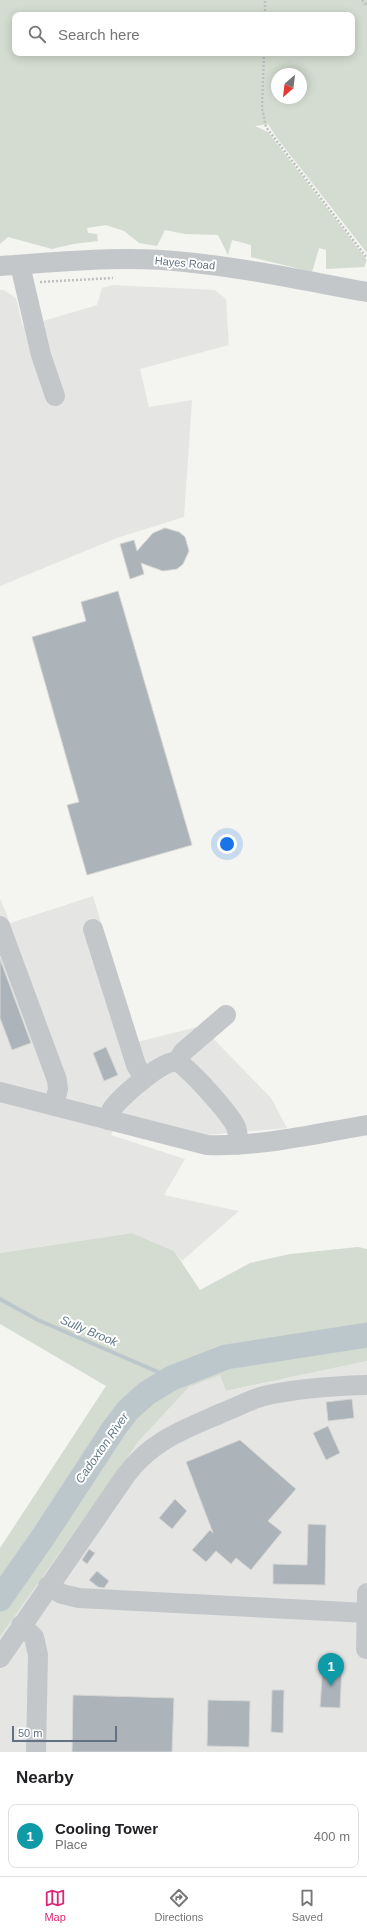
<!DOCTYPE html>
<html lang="en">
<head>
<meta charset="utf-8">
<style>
  body { margin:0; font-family:Arial,sans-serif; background:#f2f2f2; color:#202124 }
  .compass { position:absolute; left:271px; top:68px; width:36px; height:36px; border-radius:50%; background:#fff; box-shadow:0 2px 10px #0003; rotate:208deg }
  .scale { position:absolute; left:12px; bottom:10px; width:105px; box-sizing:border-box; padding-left:4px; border:2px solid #627283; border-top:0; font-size:11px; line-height:14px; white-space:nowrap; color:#627283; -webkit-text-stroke:3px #fff; paint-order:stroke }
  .you { position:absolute; left:227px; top:844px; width:14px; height:14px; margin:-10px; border:3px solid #fff; border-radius:50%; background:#1a73e8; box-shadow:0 0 0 6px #1a73e833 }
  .badge { display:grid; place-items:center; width:26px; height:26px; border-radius:50%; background:#db2777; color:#fff; font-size:13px; font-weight:700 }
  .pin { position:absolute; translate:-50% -33px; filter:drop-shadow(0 1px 2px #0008) }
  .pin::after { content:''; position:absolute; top:21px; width:14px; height:12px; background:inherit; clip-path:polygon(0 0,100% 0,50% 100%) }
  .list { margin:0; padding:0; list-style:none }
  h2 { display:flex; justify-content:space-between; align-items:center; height:52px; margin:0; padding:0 16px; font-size:17px }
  h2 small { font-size:13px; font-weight:400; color:#757577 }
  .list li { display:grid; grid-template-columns:26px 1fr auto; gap:12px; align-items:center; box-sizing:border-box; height:64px; margin:0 8px 8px; padding:0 8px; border:1px solid #e0e0e0; border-radius:8px }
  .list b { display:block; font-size:15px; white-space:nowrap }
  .list p { margin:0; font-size:13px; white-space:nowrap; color:#757577 }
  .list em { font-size:13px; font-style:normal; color:#757577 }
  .icon { flex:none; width:22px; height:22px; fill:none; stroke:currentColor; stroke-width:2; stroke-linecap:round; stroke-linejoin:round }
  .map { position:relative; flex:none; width:367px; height:1752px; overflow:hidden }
  .search { position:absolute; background:#fff; box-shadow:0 2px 10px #0003; left:12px; right:12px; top:12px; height:44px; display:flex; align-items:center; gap:10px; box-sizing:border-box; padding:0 14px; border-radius:8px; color:#757577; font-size:15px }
  .sheet { height:124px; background:#fff }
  nav { display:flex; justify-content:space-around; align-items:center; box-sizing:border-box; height:56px; border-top:1px solid #e0e0e0; background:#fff; font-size:11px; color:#757577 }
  nav a { display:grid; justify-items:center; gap:2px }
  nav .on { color:#db2777 }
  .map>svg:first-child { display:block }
  .built { fill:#e5e6e4 }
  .green { fill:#d4dcd1; fill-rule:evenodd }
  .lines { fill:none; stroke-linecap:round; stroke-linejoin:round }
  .stream { stroke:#bcc7cc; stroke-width:4 }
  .river { stroke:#bcc7cc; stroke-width:25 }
  .building { fill:#acb3b9; stroke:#d5d5d3 }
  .path { stroke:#bdbfc1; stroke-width:2.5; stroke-dasharray:2 2; stroke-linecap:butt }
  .minor { stroke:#c4c7ca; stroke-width:20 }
  .labels { text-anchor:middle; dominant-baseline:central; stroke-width:4; stroke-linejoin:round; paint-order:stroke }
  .street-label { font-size:11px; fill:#627283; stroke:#fff }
  .water-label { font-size:12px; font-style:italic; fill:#627a87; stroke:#fff }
</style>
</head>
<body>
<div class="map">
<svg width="367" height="1752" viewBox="0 0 367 1752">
  <rect width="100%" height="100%" fill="#f4f4f0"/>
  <!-- built -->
  <path class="built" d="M113,285L215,290L226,299L229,345L140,369L149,407L192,400L184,517L117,538L0,586V290H4L16,298L23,327L97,305L102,288Z
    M93,896L137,1042L201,1026L271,1098L287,1128L207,1135L121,1115L111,1135L185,1159L164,1195L239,1211L182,1261L174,1251L132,1233L0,1253V898L10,923Z
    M367,1361V1752H0V1637L139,1441L189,1387L221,1374L227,1391Z"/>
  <!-- green -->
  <path class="green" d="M0,0H367V253L277,138L268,124L255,126L268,132L367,260L364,267L326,269V250L319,248L312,272L251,257V245L232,240L228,255L218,235L185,234L165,230L157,246L139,243L124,231L106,225L87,228L88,233L97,234L98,241L73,244L52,249L8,237L0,244ZM15,15H352V53H15ZM277,74H301V98H277Z
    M132,1233L174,1251L200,1290L250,1263L290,1254L358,1247L367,1249V1361L226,1391L220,1375L189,1387L139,1441L0,1637V1548L106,1386L0,1324V1253Z"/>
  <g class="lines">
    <!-- stream -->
    <path class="stream" d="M0,1299L38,1320L172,1378"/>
    <!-- river -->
    <path class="river" d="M0,1599L45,1534L115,1427L128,1410L147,1393L172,1378L226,1357L367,1335"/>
  </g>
  <!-- building -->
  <path class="building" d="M165,528L179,532L185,537L189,551L183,564L177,569L163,571L141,563L144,574L130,579L120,544L134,540L137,551L153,533Z
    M118,591L192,845L87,875L67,805L79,802L32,637L86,621L81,602Z
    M0,959L31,1043L12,1050L0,1018Z
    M106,1047L118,1075L104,1081L93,1053Z
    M352,1399L354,1418L328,1421L326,1402Z
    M328,1426L340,1453L326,1460L313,1433Z
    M240,1440L296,1489L268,1521L282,1532L251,1570L236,1558L231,1564L216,1551L206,1562L192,1550L210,1530L213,1533L186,1462Z
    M175,1499L187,1511L172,1529L159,1518Z
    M308,1524L326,1525L325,1585L273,1584V1564L307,1565Z
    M89,1549L95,1553L87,1564L82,1560Z
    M97,1571L109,1581L104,1588L98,1587L89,1580Z
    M323,1664L342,1665L340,1708L320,1707Z
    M272,1690H284L283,1733L271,1732Z
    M73,1695L174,1698L172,1752H72Z
    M208,1700L250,1701L249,1747L207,1746Z"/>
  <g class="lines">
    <!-- path -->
    <path class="path" d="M362,0L367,6
      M265,15V0
      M264,53L262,108L266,127L367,258
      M40,282L113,278"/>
    <!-- minor -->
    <path class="minor" d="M20,265L41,355L55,396
      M0,266C61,262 124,255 185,262C246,268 306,281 367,292
      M0,926L57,1080L58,1089L54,1106
      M93,929L136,1065L144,1078
      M177,1062L183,1052L226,1015
      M0,1092L207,1145C260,1147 314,1134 367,1125
      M108,1120C109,1117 110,1112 112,1109C120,1098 164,1058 177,1062C187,1065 231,1115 236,1127C238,1132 238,1139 238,1145
      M48,1586L62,1594L79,1598L367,1613
      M21,1625L34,1637L38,1655L36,1752
      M366,1649L367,1593
      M0,1658L126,1475C152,1440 185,1429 224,1412C237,1407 251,1399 264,1396C298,1388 332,1386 367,1385"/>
  </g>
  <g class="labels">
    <!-- street labels -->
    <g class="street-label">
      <text transform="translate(185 263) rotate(5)">Hayes Road</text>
    </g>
    <!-- water labels -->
    <g class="water-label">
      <text transform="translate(89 1331) rotate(23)">Sully Brook</text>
      <text transform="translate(102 1448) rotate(-55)">Cadoxton River</text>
    </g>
  </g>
</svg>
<svg class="compass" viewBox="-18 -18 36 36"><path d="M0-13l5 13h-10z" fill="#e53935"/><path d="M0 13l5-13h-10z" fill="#757577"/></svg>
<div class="scale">50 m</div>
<div class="you"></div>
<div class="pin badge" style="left:331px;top:1686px;background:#0f9aa8">1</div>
<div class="search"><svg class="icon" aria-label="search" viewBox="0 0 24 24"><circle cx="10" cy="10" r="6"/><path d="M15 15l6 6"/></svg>Search here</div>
</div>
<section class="sheet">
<h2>Nearby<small></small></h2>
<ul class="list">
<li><span class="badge" style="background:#0f9aa8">1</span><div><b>Cooling Tower</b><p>Place</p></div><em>400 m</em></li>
</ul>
</section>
<nav>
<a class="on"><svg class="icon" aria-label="map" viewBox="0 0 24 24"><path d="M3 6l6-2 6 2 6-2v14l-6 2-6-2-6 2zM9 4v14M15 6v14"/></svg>Map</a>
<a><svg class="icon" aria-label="directions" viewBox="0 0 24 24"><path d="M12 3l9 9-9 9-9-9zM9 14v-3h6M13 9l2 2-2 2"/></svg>Directions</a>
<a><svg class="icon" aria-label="saved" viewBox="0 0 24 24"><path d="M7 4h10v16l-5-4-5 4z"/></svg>Saved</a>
</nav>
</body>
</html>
